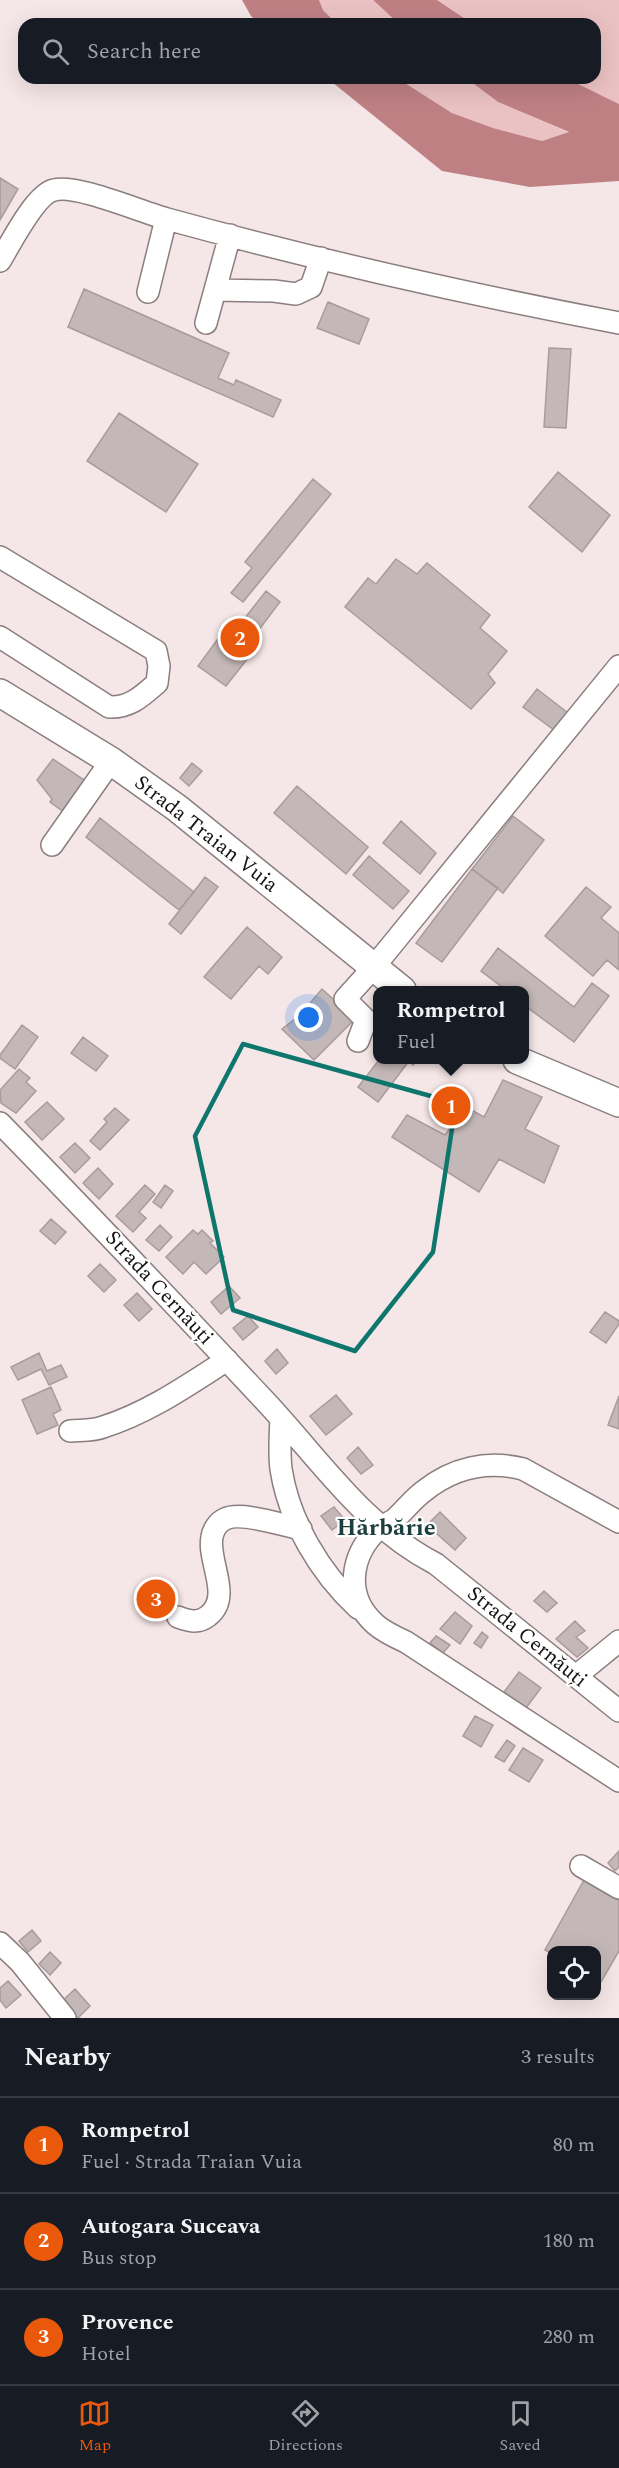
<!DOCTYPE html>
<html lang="en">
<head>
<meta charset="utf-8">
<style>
  body { margin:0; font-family:Spectral,serif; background:#20242c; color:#f1f3f6 }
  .controls { position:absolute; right:18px; bottom:18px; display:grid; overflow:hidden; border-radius:12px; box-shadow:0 6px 24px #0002 }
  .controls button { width:54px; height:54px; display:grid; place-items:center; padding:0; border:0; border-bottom:2px solid #363941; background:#171b24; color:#f1f3f6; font:30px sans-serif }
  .you { position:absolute; left:309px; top:1018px; width:21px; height:21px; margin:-15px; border:4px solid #fff; border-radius:50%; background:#1a73e8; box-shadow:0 0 0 9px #1a73e833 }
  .badge { display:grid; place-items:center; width:39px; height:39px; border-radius:50%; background:#ea580c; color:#fff; font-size:20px; font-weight:700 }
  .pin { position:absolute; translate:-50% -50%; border:3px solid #fff; box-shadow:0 2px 6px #0006 }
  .popup { position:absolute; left:373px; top:986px; width:156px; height:78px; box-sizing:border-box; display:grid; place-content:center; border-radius:12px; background:#171b24; filter:drop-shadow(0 2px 4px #0005); font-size:20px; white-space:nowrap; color:#9ea1a6 }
  .popup b { font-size:22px; color:#f1f3f6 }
  .popup::after { content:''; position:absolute; left:50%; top:100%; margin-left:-12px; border:12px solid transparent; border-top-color:#171b24 }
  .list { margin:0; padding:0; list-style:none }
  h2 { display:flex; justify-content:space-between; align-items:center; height:78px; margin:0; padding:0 24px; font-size:26px }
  h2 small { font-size:20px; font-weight:400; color:#9ea1a6 }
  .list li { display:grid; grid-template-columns:39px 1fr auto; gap:18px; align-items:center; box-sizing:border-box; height:96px; padding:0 24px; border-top:2px solid #363941 }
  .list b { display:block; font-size:22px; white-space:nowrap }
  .list p { margin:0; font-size:20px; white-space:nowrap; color:#9ea1a6 }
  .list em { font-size:20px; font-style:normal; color:#9ea1a6 }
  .icon { flex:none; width:33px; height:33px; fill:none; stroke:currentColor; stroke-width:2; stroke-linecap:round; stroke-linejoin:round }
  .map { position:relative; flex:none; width:619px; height:2018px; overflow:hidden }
  .search { position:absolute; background:#171b24; box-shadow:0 6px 24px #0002; left:18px; right:18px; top:18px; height:66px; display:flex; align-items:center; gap:15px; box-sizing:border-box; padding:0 21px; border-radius:18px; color:#9ea1a6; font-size:22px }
  .sheet { height:366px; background:#171b24 }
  nav { display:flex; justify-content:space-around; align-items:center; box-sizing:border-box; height:84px; border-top:2px solid #363941; background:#171b24; font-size:16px; color:#9ea1a6 }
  nav a { display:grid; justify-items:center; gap:3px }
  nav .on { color:#ea580c }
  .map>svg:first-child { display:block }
  .green { fill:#ebc2c3 }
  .water { fill:#bf8084 }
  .building { fill:#c4b7b7; stroke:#a89b9b; stroke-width:1.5 }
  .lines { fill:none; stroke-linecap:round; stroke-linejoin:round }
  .minor-casing { stroke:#8b7e7f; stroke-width:24 }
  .major-casing { stroke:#8b7e7f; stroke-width:30 }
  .minor { stroke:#fff; stroke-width:21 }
  .major { stroke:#fff; stroke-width:27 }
  .marked { fill:none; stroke:#0f766e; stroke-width:4.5; stroke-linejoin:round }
  .labels { text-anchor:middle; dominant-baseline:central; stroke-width:4.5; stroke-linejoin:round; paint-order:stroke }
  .street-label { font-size:21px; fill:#181414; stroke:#fff }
  .quarter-label { font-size:24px; font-weight:bold; fill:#1c3e3e; stroke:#fff }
</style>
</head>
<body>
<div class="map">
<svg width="619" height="2018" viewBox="0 0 619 2018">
  <rect width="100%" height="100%" fill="#f5e6e7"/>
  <!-- green -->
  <path class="green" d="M319,0H373L399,24H337L323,10Z
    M437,0H619V104L566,78H595V24H473Z
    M397,78H466L498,102L570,133L542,141L493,128L452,113Z"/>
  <!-- water -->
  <path class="water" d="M242,0H319L323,10L337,24H260L251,16Z
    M373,0H437L473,24H399Z
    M327,78H397L452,113L493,128L542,141L569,132L498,102L466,78H566L619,104V181L530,187L442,171Z"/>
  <!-- building -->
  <path class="building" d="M0,178L18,189L0,220Z
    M84,289L229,353L218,378L234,385L236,380L281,400L273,417L68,327Z
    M328,302L369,319L359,344L317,328Z
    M549,348L571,349L566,428L544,427Z
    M119,413L198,464L166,512L87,461Z
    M558,472L610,515L582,552L529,507Z
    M313,479L331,494L243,602L231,593L252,568L245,562Z
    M396,559L417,574L427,563L490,615L480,628L507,651L488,674L495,683L471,709L345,607L368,578L376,584Z
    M266,591L280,602L242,652L248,658L226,686L198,666L220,636L227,641Z
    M537,689L572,716L558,733L523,707Z
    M53,759L87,782L64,812L50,802L52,799L37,780Z
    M192,763L202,771L189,786L180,778Z
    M297,786L368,847L346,874L274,813Z
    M513,816L544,840L503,893L472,869Z
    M100,818L194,892L179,910L86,837Z
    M401,821L436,853L420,874L383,843Z
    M369,856L409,891L393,909L353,875Z
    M472,869L498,888L442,962L416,943Z
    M205,877L218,887L181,934L169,924Z
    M586,887L611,907L601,918L619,933V970L607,960L593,976L545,936Z
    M247,927L282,957L268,974L259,966L231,999L204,977Z
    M498,948L574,1007L592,983L609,996L574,1042L524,1005V990H506L481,971Z
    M322,989L355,1019L314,1060L282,1029L300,1015Z
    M22,1025L38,1037L15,1069L0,1058V1055Z
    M83,1037L108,1056L96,1071L71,1053Z
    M379,1060H417L413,1065L409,1061L378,1102L358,1087Z
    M19,1069L30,1078L26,1082L36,1091L16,1113L1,1103L0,1090Z
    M503,1080L542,1097L525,1129L559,1146L544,1183L499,1159L479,1192L392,1137L407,1115L445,1135L466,1107L484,1117Z
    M47,1102L64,1119L42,1140L25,1122Z
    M115,1108L129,1120L100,1150L90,1141L107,1122L104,1119Z
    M75,1143L90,1158L75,1173L60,1157Z
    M98,1168L113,1184L99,1199L83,1183Z
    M145,1185L155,1194L139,1212L146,1218L133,1232L116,1216Z
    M165,1185L173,1191L161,1208L153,1202Z
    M51,1219L66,1232L55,1244L40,1231Z
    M160,1225L172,1237L159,1251L146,1240Z
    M193,1230L198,1234L202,1230L213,1241L210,1243L224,1257L206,1274L194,1262L183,1274L166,1257Z
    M100,1264L116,1280L104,1292L88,1276Z
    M229,1286L240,1298L221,1314L211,1302Z
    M137,1293L152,1309L139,1321L124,1305Z
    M605,1312L619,1321V1324L606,1343L590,1332Z
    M248,1316L258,1327L243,1340L233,1328Z
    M277,1349L288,1363L276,1374L265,1361Z
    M39,1353L47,1371L61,1365L67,1377L49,1385L41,1369L18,1380L11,1367Z
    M51,1387L61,1410L53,1414L58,1425L37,1434L22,1400Z
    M336,1395L352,1414L326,1435L310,1416Z
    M619,1396V1429L608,1425Z
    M358,1447L373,1465L361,1474L347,1458Z
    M334,1507L345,1520L332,1530L321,1516Z
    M440,1512L466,1538L455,1550L427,1525Z
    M544,1591L557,1603L547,1612L534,1601Z
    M455,1612L472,1626L460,1644L440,1629Z
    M575,1621L585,1631L576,1637L588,1648L577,1657L556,1639Z
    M482,1632L488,1637L481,1648L474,1643Z
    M436,1636L450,1645L443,1653L430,1643Z
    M519,1672L541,1688L526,1708L504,1692Z
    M475,1716L493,1725L481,1747L463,1736Z
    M507,1740L515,1746L504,1762L495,1757Z
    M523,1748L543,1760L529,1782L509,1770Z
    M619,1851V1867L615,1871L608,1863Z
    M584,1880L619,1900V1951L601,1982L596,1979V1950H552V1954L545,1950Z
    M32,1930L41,1941L28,1952L19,1941Z
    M50,1952L61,1963L50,1975L39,1964Z
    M8,1981L21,1995L6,2008L0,2000V1988Z
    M75,1989L90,2006L78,2018H73L60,2003Z"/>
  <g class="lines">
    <defs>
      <path id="minor" d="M0,261C10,245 35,194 54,190C77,184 141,212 167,219C316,260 467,294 619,323
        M215,290L274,291L296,294L311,287L321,258
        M148,292L166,219
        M206,323L230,235
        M0,557L156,651L159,666L157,683C142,696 130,708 109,707L0,637
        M52,845L111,761
        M358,1041L366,1020L345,999L373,968L619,666
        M0,1123C90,1215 178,1308 266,1402C321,1461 363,1526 436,1564L619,1711
        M281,1419C280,1436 279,1453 281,1469C289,1521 320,1573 358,1608
        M70,1431C81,1430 93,1431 103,1427C148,1413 188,1385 227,1360
        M619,1522L523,1469C487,1460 453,1468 424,1491C413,1499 405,1510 395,1519C390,1523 384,1524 379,1528C350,1555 344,1596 375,1624C384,1632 395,1637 406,1642L619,1781
        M178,1617C189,1621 198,1624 208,1616C233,1597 207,1561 212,1537C213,1530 218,1522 225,1519C241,1511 282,1525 301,1529
        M576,1676L619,1641
        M581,1866L619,1888
        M0,1943L20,1962L65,2018"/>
      <path id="major" d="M0,693L111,761L177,808L402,990
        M517,1060L619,1103"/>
    </defs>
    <!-- minor casing -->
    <use href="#minor" class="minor-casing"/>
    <!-- major casing -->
    <use href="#major" class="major-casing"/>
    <!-- minor -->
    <use href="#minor" class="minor"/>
    <!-- major -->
    <use href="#major" class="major"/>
  </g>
  <!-- marked area -->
  <path class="marked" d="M243,1044L456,1103L433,1252L355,1351L233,1310L195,1136Z"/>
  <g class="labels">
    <!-- street labels -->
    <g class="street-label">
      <text transform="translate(206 834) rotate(38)">Strada Traian Vuia</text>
      <text transform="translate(159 1288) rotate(47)">Strada Cernăuți</text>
      <text transform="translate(527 1637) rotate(39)">Strada Cernăuți</text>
    </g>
    <!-- quarter labels -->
    <g class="quarter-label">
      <text x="386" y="1528">Hărbărie</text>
    </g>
  </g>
</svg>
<div class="controls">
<button><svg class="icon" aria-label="locate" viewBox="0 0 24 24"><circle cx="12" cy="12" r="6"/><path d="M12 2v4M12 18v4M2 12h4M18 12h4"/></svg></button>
</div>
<div class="you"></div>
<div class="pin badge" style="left:451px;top:1106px">1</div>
<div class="popup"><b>Rompetrol</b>Fuel</div>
<div class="pin badge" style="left:240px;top:638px">2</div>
<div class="pin badge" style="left:156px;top:1599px">3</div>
<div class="search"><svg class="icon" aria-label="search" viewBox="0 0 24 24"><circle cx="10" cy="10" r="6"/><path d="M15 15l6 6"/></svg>Search here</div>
</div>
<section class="sheet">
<h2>Nearby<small>3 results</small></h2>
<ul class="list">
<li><span class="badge">1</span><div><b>Rompetrol</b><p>Fuel · Strada Traian Vuia</p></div><em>80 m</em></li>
<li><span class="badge">2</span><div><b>Autogara Suceava</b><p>Bus stop</p></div><em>180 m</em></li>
<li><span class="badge">3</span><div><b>Provence</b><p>Hotel</p></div><em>280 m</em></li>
</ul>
</section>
<nav>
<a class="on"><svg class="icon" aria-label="map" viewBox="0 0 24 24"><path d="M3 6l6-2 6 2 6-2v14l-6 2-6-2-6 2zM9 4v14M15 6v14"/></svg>Map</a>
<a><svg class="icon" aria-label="directions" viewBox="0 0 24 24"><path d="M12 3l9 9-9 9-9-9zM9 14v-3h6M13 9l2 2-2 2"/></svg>Directions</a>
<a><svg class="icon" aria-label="saved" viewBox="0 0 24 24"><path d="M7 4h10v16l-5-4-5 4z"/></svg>Saved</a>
</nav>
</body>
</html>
